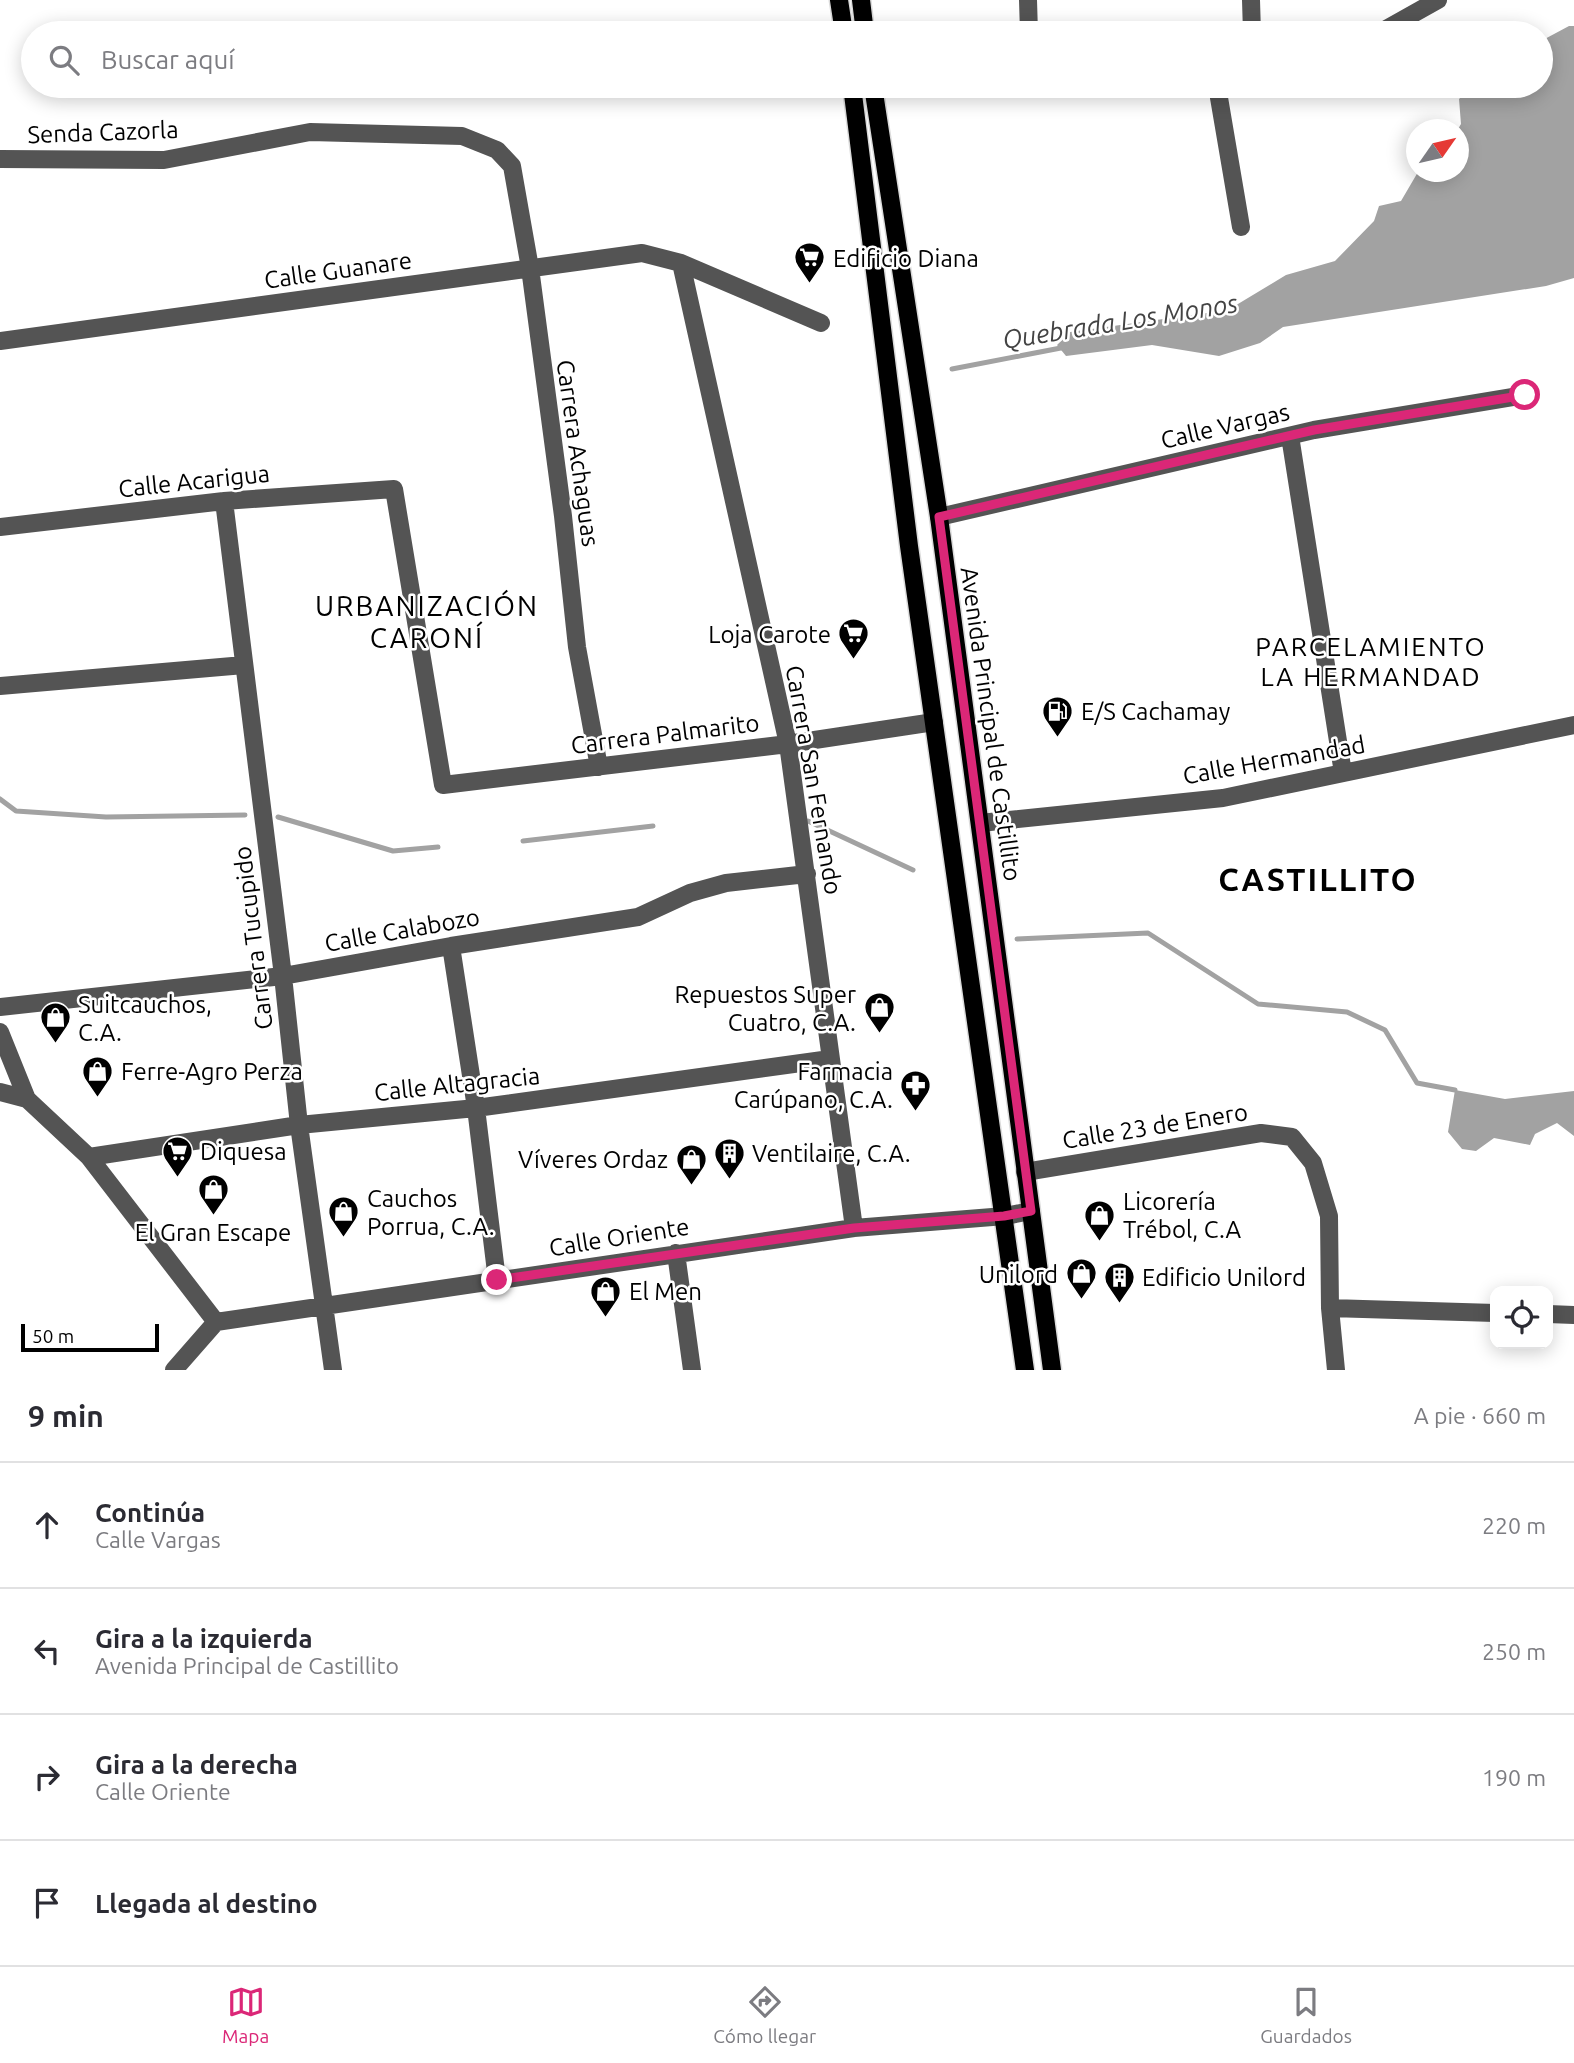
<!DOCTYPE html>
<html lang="es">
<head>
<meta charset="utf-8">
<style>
  body { margin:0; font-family:Ubuntu,sans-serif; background:#f7f7f7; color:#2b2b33 }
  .controls { position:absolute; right:21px; bottom:21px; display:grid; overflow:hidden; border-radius:14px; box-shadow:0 4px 18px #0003 }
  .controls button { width:63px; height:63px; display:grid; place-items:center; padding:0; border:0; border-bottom:2px solid #e1e1e2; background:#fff; color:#2b2b33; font:35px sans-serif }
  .compass { position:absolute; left:1406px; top:119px; width:63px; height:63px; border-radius:50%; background:#fff; box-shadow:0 4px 18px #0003; rotate:56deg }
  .scale { position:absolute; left:21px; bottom:18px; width:138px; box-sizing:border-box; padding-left:7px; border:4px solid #000; border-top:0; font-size:19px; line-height:24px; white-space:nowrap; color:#000; -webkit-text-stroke:5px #fff; paint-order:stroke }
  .stop { position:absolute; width:21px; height:21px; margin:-16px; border:5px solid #db2777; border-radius:50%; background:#fff }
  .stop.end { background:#db2777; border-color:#fff; box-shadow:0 2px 7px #0008 }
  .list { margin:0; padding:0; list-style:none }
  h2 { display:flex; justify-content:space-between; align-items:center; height:91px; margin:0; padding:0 28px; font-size:30px }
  h2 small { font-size:23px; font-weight:400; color:#7c7c81 }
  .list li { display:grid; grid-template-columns:46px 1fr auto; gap:21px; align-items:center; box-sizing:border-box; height:126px; padding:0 28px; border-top:2px solid #e1e1e2 }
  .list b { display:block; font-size:26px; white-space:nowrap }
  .list p { margin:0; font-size:23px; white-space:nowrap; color:#7c7c81 }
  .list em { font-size:23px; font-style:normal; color:#7c7c81 }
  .icon { flex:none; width:38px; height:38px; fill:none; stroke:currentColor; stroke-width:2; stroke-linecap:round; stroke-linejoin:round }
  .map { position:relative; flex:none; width:1574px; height:1370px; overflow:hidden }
  .search { position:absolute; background:#fff; box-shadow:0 4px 18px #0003; left:21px; right:21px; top:21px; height:77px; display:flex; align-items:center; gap:18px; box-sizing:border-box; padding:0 24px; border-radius:38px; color:#7c7c81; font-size:26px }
  .sheet { height:595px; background:#fff }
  nav { display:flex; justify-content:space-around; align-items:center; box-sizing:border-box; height:98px; border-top:2px solid #e1e1e2; background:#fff; font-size:19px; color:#7c7c81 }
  nav a { display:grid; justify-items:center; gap:4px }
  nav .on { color:#db2777 }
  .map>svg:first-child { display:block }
  .water { fill:#a2a2a2 }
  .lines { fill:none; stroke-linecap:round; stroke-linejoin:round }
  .stream { stroke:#a2a2a2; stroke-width:5 }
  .major-casing { stroke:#dbdbdb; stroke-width:21 }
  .minor { stroke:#545454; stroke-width:18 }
  .major { stroke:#000; stroke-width:18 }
  .route { stroke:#db2777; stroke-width:9 }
  .labels { text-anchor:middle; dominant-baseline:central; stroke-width:5; stroke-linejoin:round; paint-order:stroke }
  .street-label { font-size:24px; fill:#000; stroke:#fff }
  .poi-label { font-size:24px; fill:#000; stroke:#fff; text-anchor:start }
  .water-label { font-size:26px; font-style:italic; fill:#434343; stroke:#fff }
  .neighbourhood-label { font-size:26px; letter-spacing:2px; fill:#000; stroke:#fff }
  .quarter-label { font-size:28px; letter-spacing:2px; fill:#000; stroke:#fff }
  .district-label { font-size:32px; font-weight:bold; letter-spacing:2px; fill:#000; stroke:#fff }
</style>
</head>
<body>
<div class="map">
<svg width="1574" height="1370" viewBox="0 0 1574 1370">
  <rect width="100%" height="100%" fill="#fff"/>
  <!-- water -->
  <path class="water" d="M1569,26H1574V278L1546,286L1283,327L1260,343L1219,356L1152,345L1066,356L1057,345L1070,332L1228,310L1286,275L1335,261L1374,221L1379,206L1401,201L1418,172H1458V129L1461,124L1459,99L1473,86H1541V41Z
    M1455,1090L1505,1099L1574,1091V1136L1557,1123L1535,1134L1530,1145L1494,1138L1476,1151L1462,1149L1448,1132Z"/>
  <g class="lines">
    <!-- stream -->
    <path class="stream" d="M952,369L1066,347
      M0,799L16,811L106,817L245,815
      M278,817L393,851L438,847
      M808,821L913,870
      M523,841L653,826
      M1017,939L1148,933L1258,1004L1347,1012L1385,1030L1417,1083L1455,1090"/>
    <defs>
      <path id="major" d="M839,0L844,33
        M861,0L865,33
        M852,86L909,546L1025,1370
        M873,86L939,517L1052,1370"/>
    </defs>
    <!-- major casing -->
    <use href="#major" class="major-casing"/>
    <!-- minor -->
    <path class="minor" d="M1028,0L1029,33
      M1251,0L1252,33
      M1379,33L1438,0
      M1217,86L1241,227
      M0,159L164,160L310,132L462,136L497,150L512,166L530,268L563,516L577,647L599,767
      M681,263L788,744L854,1228
      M0,341L642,253L681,263L821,323
      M1290,436L1343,773
      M224,501L283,976L299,1125L333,1370
      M939,517L1314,430L1525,395
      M0,527L224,501L394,489L443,785L788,744L934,722
      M0,686L244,665
      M980,823L1223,798L1574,725
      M451,946L476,1108L497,1280
      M0,1007L283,976L451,946L638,917L690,893L726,883L807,874
      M0,1032L27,1099L89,1157L216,1322
      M0,1092L27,1099
      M89,1157L299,1125L476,1108L830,1059
      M1025,1172L1261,1133L1292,1137L1313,1163L1329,1216L1330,1308L1336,1370
      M676,1253L692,1370
      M1330,1308L1495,1313
      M1548,1314L1574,1315
      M216,1322L854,1228L1005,1216L1031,1211
      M174,1370L216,1322"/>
    <!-- major -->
    <use href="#major" class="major"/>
  </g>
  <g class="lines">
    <!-- route -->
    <path class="route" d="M497,1280L854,1228L1004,1216L1031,1211L939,517L1314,430L1525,395"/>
  </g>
  <!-- icons -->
  <defs>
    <symbol id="supermarket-pin" viewBox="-11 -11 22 30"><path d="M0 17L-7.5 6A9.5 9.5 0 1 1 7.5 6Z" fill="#000" stroke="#fff"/><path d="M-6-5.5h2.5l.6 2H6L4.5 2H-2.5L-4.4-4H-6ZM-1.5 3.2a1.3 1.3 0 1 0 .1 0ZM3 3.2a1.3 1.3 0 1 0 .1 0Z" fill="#fff"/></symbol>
    <symbol id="fuel-pin" viewBox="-11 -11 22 30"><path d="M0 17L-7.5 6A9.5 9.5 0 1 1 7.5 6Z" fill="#000" stroke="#fff"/><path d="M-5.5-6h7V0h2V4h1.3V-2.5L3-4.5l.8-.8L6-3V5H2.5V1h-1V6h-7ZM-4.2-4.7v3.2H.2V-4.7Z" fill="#fff"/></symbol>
    <symbol id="shop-pin" viewBox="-11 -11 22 30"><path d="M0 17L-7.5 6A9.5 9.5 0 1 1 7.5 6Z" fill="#000" stroke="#fff"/><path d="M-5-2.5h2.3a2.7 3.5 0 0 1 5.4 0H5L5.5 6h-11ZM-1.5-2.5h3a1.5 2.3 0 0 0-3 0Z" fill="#fff"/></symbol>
    <symbol id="pharmacy-pin" viewBox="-11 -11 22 30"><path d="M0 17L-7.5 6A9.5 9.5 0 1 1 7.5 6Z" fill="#000" stroke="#fff"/><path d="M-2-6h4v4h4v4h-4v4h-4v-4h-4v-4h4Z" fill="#fff"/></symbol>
    <symbol id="building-pin" viewBox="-11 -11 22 30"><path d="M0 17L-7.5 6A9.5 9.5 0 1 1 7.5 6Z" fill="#000" stroke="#fff"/><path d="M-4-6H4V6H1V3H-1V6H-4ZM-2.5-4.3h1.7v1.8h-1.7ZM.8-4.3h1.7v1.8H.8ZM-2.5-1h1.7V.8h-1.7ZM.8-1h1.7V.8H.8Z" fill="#fff"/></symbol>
  </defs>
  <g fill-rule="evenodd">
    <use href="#supermarket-pin" x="792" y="240" width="35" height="47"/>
    <use href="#supermarket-pin" x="836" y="616" width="35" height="47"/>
    <use href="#fuel-pin" x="1040" y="694" width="35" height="47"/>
    <use href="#shop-pin" x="862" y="990" width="35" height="47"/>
    <use href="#shop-pin" x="38" y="1000" width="35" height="47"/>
    <use href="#shop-pin" x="80" y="1054" width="35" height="47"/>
    <use href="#pharmacy-pin" x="898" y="1068" width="35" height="47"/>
    <use href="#supermarket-pin" x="160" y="1134" width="35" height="47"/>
    <use href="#building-pin" x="712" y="1136" width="35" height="47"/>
    <use href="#shop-pin" x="674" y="1142" width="35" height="47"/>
    <use href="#shop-pin" x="196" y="1172" width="35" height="47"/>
    <use href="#shop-pin" x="326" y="1194" width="35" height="47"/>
    <use href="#shop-pin" x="1082" y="1198" width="35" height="47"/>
    <use href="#shop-pin" x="1064" y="1256" width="35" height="47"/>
    <use href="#building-pin" x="1102" y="1260" width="35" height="47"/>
    <use href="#shop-pin" x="588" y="1274" width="35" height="47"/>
  </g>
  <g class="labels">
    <!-- street labels -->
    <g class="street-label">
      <text transform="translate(103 132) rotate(-2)">Senda Cazorla</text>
      <text transform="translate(338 270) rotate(-8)">Calle Guanare</text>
      <text transform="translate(1225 426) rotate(-13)">Calle Vargas</text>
      <text transform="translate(578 453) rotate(82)">Carrera Achaguas</text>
      <text transform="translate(194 481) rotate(-6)">Calle Acarigua</text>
      <text transform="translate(991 724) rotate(82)">Avenida Principal de Castillito</text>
      <text transform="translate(665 734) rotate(-7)">Carrera Palmarito</text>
      <text transform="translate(1274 760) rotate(-10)">Calle Hermandad</text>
      <text transform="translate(814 780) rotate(80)">Carrera San Fernando</text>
      <text transform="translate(402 930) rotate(-10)">Calle Calabozo</text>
      <text transform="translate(253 938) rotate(-97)">Carrera Tucupido</text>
      <text transform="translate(457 1084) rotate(-6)">Calle Altagracia</text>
      <text transform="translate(1155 1126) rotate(-9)">Calle 23 de Enero</text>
      <text transform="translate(619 1237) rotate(-9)">Calle Oriente</text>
    </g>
    <!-- poi labels -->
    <g class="poi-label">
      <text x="833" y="258">Edificio Diana</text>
      <text x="831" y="634" text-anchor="end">Loja Carote</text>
      <text x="1081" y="711">E/S Cachamay</text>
      <text x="856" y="994" text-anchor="end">Repuestos Super<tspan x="856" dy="28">Cuatro, C.A.</tspan></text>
      <text x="78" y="1004">Suitcauchos,<tspan x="78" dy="28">C.A.</tspan></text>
      <text x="121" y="1071">Ferre-Agro Perza</text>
      <text x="893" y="1071" text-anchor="end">Farmacia<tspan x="893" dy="28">Carúpano, C.A.</tspan></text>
      <text x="200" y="1151">Diquesa</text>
      <text x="752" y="1153">Ventilaire, C.A.</text>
      <text x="668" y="1159" text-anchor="end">Víveres Ordaz</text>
      <text x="367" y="1198">Cauchos<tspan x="367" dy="28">Porrua, C.A.</tspan></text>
      <text x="1123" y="1201">Licorería<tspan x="1123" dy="28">Trébol, C.A</tspan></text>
      <text x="213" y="1232" text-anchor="middle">El Gran Escape</text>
      <text x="1058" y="1274" text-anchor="end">Unilord</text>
      <text x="1142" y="1277">Edificio Unilord</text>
      <text x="629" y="1291">El Men</text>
    </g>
    <!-- water labels -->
    <g class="water-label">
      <text transform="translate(1120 321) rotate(-9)">Quebrada Los Monos</text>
    </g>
    <!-- neighbourhood labels -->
    <g class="neighbourhood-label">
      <text x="1371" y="646">PARCELAMIENTO<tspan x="1371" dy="30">LA HERMANDAD</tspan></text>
    </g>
    <!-- quarter labels -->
    <g class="quarter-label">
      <text x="427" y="605">URBANIZACIÓN<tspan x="427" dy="32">CARONÍ</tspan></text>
    </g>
    <!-- district labels -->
    <g class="district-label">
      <text x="1318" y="879">CASTILLITO</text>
    </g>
  </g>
</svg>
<div class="controls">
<button><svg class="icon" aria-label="locate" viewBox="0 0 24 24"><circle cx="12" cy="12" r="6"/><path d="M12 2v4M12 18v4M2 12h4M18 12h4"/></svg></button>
</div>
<svg class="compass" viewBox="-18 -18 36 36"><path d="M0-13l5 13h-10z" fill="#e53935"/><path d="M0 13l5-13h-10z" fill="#7c7c81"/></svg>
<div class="scale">50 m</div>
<div class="stop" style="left:1525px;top:395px"></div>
<div class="stop end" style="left:497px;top:1280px"></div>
<div class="search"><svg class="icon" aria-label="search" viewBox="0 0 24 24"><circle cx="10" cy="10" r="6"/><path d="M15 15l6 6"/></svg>Buscar aquí</div>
</div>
<section class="sheet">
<h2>9 min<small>A pie · 660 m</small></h2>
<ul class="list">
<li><svg class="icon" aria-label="ahead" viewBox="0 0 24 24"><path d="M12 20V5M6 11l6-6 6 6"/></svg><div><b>Continúa</b><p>Calle Vargas</p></div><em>220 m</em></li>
<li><svg class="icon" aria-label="left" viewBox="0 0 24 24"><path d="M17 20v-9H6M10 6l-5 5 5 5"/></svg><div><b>Gira a la izquierda</b><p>Avenida Principal de Castillito</p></div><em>250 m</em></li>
<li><svg class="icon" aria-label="right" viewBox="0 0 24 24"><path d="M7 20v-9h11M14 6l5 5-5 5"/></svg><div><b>Gira a la derecha</b><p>Calle Oriente</p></div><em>190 m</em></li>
<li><svg class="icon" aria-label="arrive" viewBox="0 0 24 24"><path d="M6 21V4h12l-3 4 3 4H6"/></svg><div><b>Llegada al destino</b></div></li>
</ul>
</section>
<nav>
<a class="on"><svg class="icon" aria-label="map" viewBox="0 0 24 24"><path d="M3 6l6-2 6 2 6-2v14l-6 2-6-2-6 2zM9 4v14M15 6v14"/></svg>Mapa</a>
<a><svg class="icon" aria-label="directions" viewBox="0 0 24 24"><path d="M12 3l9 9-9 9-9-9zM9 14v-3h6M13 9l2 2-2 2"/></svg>Cómo llegar</a>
<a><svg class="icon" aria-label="saved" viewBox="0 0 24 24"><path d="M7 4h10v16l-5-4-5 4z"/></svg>Guardados</a>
</nav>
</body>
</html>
